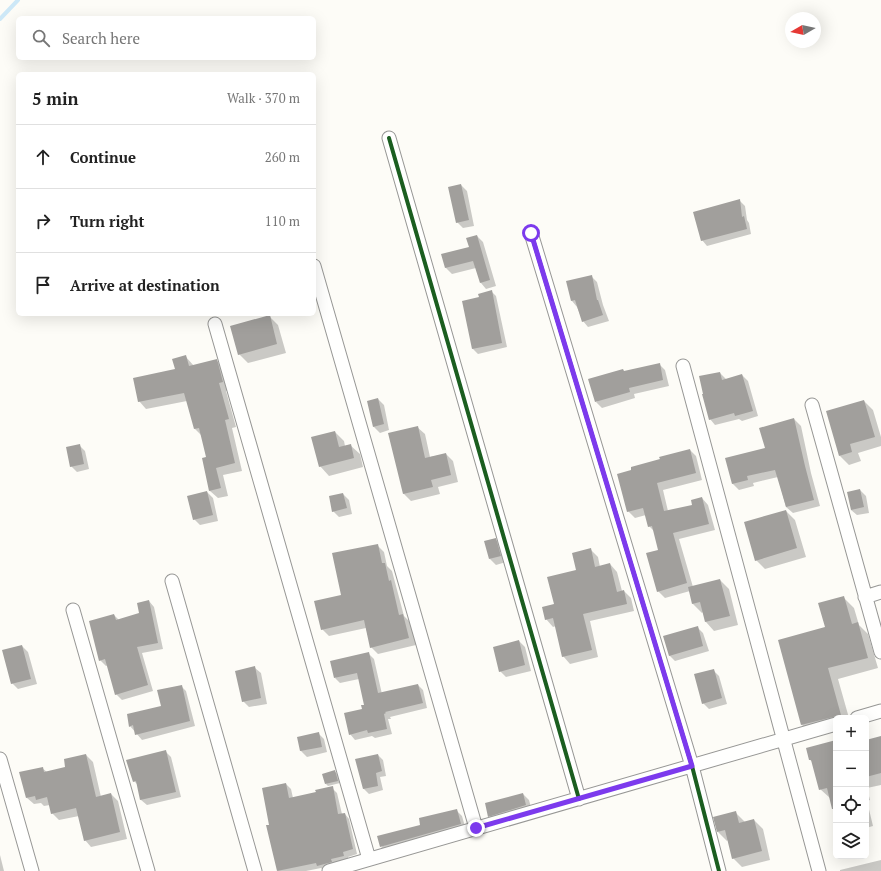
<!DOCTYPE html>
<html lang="en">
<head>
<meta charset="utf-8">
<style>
  body { margin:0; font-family:"PT Serif",serif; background:#f2f2f2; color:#222 }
  .controls { position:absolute; right:12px; bottom:12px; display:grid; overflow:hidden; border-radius:6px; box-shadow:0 4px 16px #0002 }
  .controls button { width:36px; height:36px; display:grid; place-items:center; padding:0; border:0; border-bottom:1px solid #e0e0e0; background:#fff; color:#222; font:20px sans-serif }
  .compass { position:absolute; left:785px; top:12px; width:36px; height:36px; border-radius:50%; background:#fff; box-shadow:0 4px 16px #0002; rotate:261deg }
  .stop { position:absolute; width:12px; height:12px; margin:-9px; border:3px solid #7c3aed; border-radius:50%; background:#fff }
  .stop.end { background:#7c3aed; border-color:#fff; box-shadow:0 1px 4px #0008 }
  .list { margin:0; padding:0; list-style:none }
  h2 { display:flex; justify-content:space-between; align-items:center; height:52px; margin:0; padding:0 16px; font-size:17px }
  h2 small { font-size:13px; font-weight:400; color:#767676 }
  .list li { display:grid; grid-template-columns:26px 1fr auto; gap:12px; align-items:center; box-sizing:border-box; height:64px; padding:0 16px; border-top:1px solid #e0e0e0 }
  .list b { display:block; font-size:15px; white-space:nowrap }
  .list em { font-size:13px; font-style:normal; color:#767676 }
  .icon { flex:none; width:22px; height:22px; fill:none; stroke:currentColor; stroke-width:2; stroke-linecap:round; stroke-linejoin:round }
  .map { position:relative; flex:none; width:881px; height:871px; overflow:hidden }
  .search { position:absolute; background:#fff; box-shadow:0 4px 16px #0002; left:16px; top:16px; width:300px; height:44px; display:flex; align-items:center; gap:10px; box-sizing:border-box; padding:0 14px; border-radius:6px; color:#767676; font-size:15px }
  .panel { position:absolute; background:#fff; box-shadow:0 4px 16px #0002; left:16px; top:72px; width:300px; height:244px; border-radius:6px }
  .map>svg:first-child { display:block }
  .shadow { fill:#0003 }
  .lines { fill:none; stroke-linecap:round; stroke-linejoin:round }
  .stream { stroke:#cde8f7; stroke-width:4 }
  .building { fill:#a19f9c }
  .street-casing { stroke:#979795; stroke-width:15 }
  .street { stroke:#fffffe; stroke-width:13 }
  .cycleway-casing { stroke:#fff; stroke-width:6 }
  .cycleway { stroke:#1b5e20; stroke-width:4 }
  .route { stroke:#7c3aed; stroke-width:5 }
</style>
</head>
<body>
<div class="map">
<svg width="881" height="871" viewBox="0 0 881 871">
  <rect width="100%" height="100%" fill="#fdfcf7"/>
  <!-- shadow -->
  <path class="shadow" d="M461,185L467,191L474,226L463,228L457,222Z
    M740,201L745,206L747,220L749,223L751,234L707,246L702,240Z
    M477,236L483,242L496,286L486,289L481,283L476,268L452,274L446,268L442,255L470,248Z
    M591,276L597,282L603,305L609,321L588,327L583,321L577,307L572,301L567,282Z
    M491,291L496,296L507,347L478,354L473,349L480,297Z
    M269,316L278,325L286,353L248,363L239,354Z
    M186,357L194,366L216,360L224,368L230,390L226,391L236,427L232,428L242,471L223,475L228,496L218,498L210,491L208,458L203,437L195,429L187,401L146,409L139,401L176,370Z
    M659,364L665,370L669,386L634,394L635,398L602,408L596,402Z
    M720,373L727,380L742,375L748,381L758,416L742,421L739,419L715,425L710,419Z
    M378,399L384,405L389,430L380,433L374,427Z
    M864,401L873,410L881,437V446L858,453L861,461L849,465L840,456Z
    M794,419L801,426L811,473L820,506L793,513L786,507L778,477L753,483L754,486L739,490L732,483Z
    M417,427L425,434L430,457L446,454L453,461L458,482L438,487L440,494L411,501L404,494L389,434Z
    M335,432L344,441L345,446L350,445L360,454L363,467L329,476L320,466Z
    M79,445L85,451L89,469L77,472L71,466Z
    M690,450L696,456L702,480L663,490L668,511L693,506L702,498L708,505L715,530L679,539L693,587L720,580L729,589L738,625L714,631L706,622L703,612L702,613L693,604L690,591L665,598L658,591L659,551L655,532L649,526L646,515L635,518L628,511L661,460Z
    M860,490L866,496L869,513L857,515L851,510Z
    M207,492L213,498L218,521L200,525L194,519Z
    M343,494L349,500L352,514L339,517L333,511Z
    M786,511L795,520L806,557L765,569L756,560Z
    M495,539L501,545L506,562L496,565L490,559Z
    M377,545L384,552L387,566L392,571L404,616L410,622L416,645L378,654L371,647L366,628L329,636L322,629Z
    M590,549L598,557L600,567L610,564L617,572L622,591H624L631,598L634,611L590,621L598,657L570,664L563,656L556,626L553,627L546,619Z
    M843,597L854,608L859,625L868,634L878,668L838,679L849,718H836L812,735L802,725L827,628Z
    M149,601L154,607L163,649L142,653L153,691L122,700L116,694L108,665L106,666L100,660L114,615L119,620L140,614Z
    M697,627L703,633L709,651L675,661L669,655Z
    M519,641L525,647L531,671L506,677L500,671Z
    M22,646L28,652L37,684L18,689L12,683Z
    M368,653L374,659L382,694L418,685L423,690L427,708L390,717L391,719H388L392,734L375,738L372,736L355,740L350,734L366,705L359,679L340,683L335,678Z
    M255,668L261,673L267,704L249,707L243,701Z
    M713,670L719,676L727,704L709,709L703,703Z
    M181,686L186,691L195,726L142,740L130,726L162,707Z
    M318,733L324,739L327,752L307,757L301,751L298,738Z
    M881,737V785L867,788L870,800L867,801L873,826L866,828V741Z
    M836,741V821L830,798L820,789L813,762L810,760Z
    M166,752L171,757L181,797L147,805L141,800L138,785L134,781Z
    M86,755L93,762L101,797L111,794L118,801L127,839L91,847L85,840L79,816L59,820L52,813L50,805L44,806L41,803L34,804L27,798L42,768L47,772L67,768Z
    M378,755L383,760L386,776L380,777L383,790L369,794L363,788Z
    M335,772L338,774L340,783L328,786L326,784Z
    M286,784L291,789L293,798L317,793L332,788L337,793L342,814H345L349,819L357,854L348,857L349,860L323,870L321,868L306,871H278L268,826L270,825Z
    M523,794L529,800L532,811L495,822L489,816Z
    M456,810L462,816L466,830L387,853L381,847Z
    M735,812L745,822L754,820L763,829L770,860L742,867L733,858L728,840L727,841L718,832Z
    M0,855L4,871H0Z
    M881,860V871H840V870Z"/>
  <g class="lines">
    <!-- stream -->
    <path class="stream" d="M0,19L18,0"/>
  </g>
  <!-- building -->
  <path class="building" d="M461,184L469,220L456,223L448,187Z
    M740,199L742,217L744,216L747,229L701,241L693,212Z
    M477,235L490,280L480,283L473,261L445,268L441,254L469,247L466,238Z
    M592,275L597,300H598L603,315L582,322L575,300L571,301L566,281Z
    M492,290L502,343L472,349L462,301L479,297L478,294Z
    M270,315L277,344L238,355L230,326Z
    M186,355L189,366L217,359L223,382L219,383L229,419L225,420L235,463L216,468L221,488L209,491L202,458L206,457L199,428L194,429L184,393L138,402L133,378L175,369L172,359Z
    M660,363L663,380L629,388L630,392L595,402L588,379L623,369L624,371Z
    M720,372L722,380L742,374L753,411L735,416L734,413L709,420L702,394H703L699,376Z
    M378,398L384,424L373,427L367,401Z
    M864,400L875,437L850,444L852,452L839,456L826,411Z
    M794,418L805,466L814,500L786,507L775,470L747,476L748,480L732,484L725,458L765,448L759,428Z
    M418,426L425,458L446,453L451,475L431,480L433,487L403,494L388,433Z
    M335,431L339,447L351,444L354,458L319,467L311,437Z
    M80,444L84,464L70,467L66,447Z
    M690,449L696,473L657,483L664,511L692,505L691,500L702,497L709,524L673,533L687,583L657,592L646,553L658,550L652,526L648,527L643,508L627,512L617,474L631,470V467L660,459L659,457Z
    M860,489L864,507L851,510L847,492Z
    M207,491L213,515L193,520L187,496Z
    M343,493L347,508L332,512L329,496Z
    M786,510L797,548L755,561L744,522Z
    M496,538L501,556L489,559L484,541Z
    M378,544L382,563H385L389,581L391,580L399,615L403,614L409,638L370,648L364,620L321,630L314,601L341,595L332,553Z
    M591,548L595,567L610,563L617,592L624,590L627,604L583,614L592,650L562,657L553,618L545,620L542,607L554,604L547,577L576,570L572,553Z
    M720,579L730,616L705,622L700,602L692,604L688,587Z
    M844,596L852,624L858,622L868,658L828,668L841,715L801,725L778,640L825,627L818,603Z
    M149,600L158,643L137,647L148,685L115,695L105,659L99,661L89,621L114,614L116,620L139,613L137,603Z
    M698,626L703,646L669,656L663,636Z
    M519,640L525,665L499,672L493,647Z
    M22,645L31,679L11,684L2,650Z
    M369,652L378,693L418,684L423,703L385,712L386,713L384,714L387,729L368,733L367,730L349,735L344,713L362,709L361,705H364L357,673L334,678L330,661Z
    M255,666L261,698L242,702L235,671Z
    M714,669L722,698L702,704L694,674Z
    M182,685L190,721L135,735L133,725L129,727L127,714L161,706L157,690Z
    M319,732L322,747L300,751L297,737Z
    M881,736V773L866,777V740Z
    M836,740V809H832L827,788L819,790L811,760H809L806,748Z
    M166,750L176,792L140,800L136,781L133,782L126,760Z
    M86,754L96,797L111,793L120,832L84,841L76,808L51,814L47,797L36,800L35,796L26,798L19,772L43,767L44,772L65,767L64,759Z
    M378,754L382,771L376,773L378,786L363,789L355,759Z
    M335,770L338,781L325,784L322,774Z
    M286,783L289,798L316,792L315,790L333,786L338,814L345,813L353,849L343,852L344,856L331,859L332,862L317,866L316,863L277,871L266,825H269L262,788Z
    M523,793L526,805L488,817L485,803Z
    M457,809L461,824L380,847L377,836L420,825L419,818Z
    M736,811L739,823L754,819L762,851L732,859L725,830L717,832L713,817Z"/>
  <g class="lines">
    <defs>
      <path id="street" d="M389,138L579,799
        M531,233L692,766L719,871
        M314,266L476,828
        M215,324L369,859
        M683,366L819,871
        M812,405L881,652
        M172,581L255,871
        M865,597L881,592
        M73,610L148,871
        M857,718L881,711
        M0,759L32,871
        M329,871L836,724"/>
    </defs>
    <!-- street casing -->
    <use href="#street" class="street-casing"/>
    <!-- street -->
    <use href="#street" class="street"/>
    <defs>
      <path id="cycleway" d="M389,138L579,799
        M531,233L692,766L719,871"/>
    </defs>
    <!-- cycleway casing -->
    <use href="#cycleway" class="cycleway-casing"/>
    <!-- cycleway -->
    <use href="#cycleway" class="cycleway"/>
  </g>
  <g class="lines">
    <!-- route -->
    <path class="route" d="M476,828L692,766L531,233"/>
  </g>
</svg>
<div class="controls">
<button>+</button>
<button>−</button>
<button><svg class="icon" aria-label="locate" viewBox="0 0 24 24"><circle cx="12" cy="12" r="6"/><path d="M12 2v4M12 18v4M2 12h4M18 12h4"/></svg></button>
<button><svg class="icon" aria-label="layers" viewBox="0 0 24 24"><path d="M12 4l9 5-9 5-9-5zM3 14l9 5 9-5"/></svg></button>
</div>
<svg class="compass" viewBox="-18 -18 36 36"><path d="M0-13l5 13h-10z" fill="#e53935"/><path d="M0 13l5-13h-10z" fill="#767676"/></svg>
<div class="stop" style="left:531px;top:233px"></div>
<div class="stop end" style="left:476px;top:828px"></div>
<div class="search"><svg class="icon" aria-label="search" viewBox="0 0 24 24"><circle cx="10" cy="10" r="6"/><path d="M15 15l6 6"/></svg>Search here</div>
<section class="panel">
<h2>5 min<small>Walk · 370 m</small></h2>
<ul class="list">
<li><svg class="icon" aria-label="ahead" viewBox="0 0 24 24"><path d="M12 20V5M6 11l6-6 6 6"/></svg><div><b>Continue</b></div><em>260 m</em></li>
<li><svg class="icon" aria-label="right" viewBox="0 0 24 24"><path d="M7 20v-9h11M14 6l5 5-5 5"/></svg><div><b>Turn right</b></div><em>110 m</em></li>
<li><svg class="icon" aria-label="arrive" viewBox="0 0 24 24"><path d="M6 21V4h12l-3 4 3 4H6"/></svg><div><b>Arrive at destination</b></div></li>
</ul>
</section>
</div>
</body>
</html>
